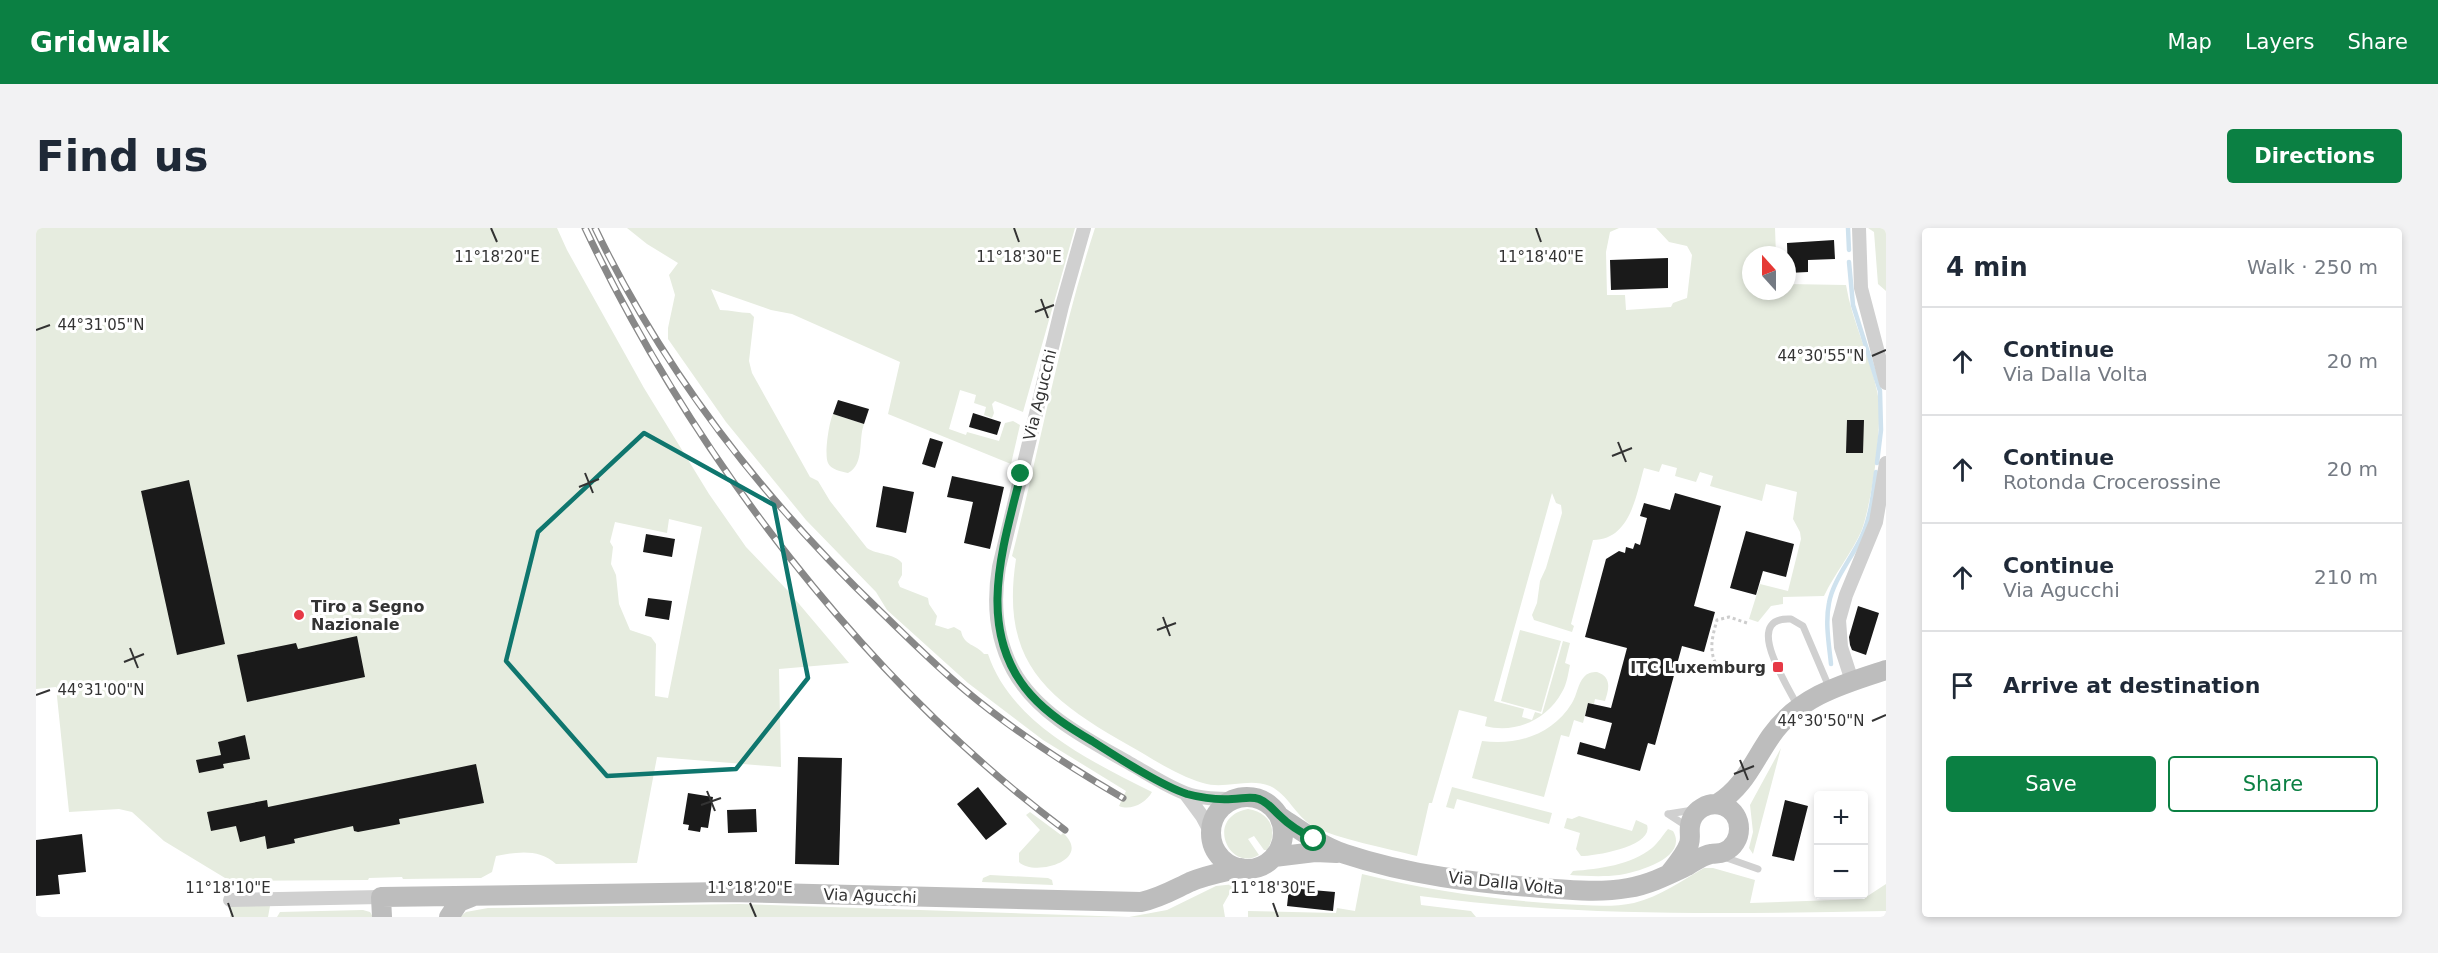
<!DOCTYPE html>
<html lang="en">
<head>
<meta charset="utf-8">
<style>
  body { margin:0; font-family:"DejaVu Sans",sans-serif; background:#f2f2f3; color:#1f2937 }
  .controls { position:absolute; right:18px; bottom:18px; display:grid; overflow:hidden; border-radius:6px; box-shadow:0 3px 9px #0003 }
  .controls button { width:54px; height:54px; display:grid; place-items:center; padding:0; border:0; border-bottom:2px solid #e0e1e3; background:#fff; color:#1f2937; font:30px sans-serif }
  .compass { position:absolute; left:1706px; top:18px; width:54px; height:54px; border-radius:50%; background:#fff; box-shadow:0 3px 9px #0003; rotate:339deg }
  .stop { position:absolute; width:18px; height:18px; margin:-14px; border:4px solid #0b8043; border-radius:50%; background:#fff }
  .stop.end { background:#0b8043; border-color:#fff; box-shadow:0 2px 6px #0008 }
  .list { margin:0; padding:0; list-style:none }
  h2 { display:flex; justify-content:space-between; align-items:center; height:78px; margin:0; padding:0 24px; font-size:26px }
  h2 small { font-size:20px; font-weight:400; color:#747a83 }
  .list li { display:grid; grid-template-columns:39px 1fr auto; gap:18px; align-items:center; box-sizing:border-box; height:108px; padding:0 24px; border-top:2px solid #e0e1e3 }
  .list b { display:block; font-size:22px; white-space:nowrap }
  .list p { margin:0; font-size:20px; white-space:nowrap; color:#747a83 }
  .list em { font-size:20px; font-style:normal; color:#747a83 }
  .actions { display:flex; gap:12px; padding:18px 24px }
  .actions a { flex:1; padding:14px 0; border:2px solid #0b8043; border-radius:6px; text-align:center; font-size:21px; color:#0b8043 }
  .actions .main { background:#0b8043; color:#fff }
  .icon { flex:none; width:33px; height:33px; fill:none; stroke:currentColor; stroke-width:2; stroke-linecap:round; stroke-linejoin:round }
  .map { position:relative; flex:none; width:1850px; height:689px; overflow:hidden; border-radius:6px }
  header { display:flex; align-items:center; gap:36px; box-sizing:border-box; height:84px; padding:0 30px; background:#0b8043; color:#fff }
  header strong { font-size:28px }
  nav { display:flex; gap:33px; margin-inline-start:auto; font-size:21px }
  .intro { display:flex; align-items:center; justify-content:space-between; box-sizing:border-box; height:144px; padding:0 36px }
  h1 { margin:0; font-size:42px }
  .button { padding:15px 27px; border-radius:6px; background:#0b8043; color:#fff; font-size:21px; font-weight:700 }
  main { display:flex; gap:36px; padding:0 36px }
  aside { flex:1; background:#fff; border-radius:6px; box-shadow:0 3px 9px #0003 }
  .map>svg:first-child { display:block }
  .green { fill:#e6ecdf; fill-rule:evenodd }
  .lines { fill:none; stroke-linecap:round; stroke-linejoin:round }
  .stream { stroke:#cfe2ee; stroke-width:4.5 }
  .building { fill:#1a1a1a }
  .path { stroke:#cdcdcd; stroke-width:3; stroke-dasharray:3 3; stroke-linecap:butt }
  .lane { stroke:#d0d0d0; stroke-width:7 }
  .street { stroke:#d0d0d0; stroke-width:14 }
  .secondary { stroke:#bdbdbd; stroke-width:20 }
  .rail-casing { stroke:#888; stroke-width:7 }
  .rail { stroke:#fff; stroke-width:4.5; stroke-dasharray:14; stroke-linecap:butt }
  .route { stroke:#0b8043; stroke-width:8 }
  .marked { fill:none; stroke:#0f766e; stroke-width:4.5; stroke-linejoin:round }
  .ticks { fill:none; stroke:#333; stroke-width:2 }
  .poi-dot { fill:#e63946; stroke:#fff; stroke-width:2 }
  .labels { text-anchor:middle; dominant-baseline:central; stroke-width:6; stroke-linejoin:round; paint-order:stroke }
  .street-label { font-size:16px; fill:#333; stroke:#fff }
  .poi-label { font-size:16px; font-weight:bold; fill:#333; stroke:#fff; text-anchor:start }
  .ticks-label { font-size:15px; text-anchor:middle; fill:#333; stroke:#fff; stroke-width:6; stroke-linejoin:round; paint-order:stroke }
</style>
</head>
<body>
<header>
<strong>Gridwalk</strong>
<nav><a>Map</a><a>Layers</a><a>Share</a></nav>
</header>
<div class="intro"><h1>Find us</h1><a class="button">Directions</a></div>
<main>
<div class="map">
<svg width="1850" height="689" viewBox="0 0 1850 689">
  <rect width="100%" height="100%" fill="#fff"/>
  <!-- green -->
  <path class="green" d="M0,0H521L531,22L608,160L673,266L710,319L753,364L813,435L743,441L745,539L621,529L601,635L520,636C503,620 480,624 460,628L456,644L445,650L367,651L366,649L333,650L332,652L194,653L128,613L96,584L83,581L33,584L20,459L0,461ZM633,291L666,299L632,470L619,468L620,416L615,409L594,402L583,376L580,347L575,336L577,319L574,314L579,294L631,305Z
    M591,0H1039L987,184L959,173L956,176L958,185L956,190L948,187L950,179L938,175L940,167L924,162L913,201L930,207L931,204L963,213L969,195L977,193L984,197L975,236L852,186L864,134L756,86L735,82L675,61L684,82C695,82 703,85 714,85L718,89L713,133L716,145L774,249L782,253L794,273L831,320C841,327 858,325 866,335V347L862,354L864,359L892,370L893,376L901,388L899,397L912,401L918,399L925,403C928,418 940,416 948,426H952C975,495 1054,533 1116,564C1110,575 1095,583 1083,578L1090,563L1007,512L932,455L851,382L840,364L770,292L690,194L632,111V100L639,67L633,47L642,35L611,16Z
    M1059,0H1583L1574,4L1570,24L1571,67H1589L1590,82L1635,79L1637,75L1651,70L1656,27L1651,18L1633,14L1620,0H1739L1740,27H1715V63H1751V56L1810,57C1816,94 1834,127 1841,163C1848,192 1836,276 1825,304C1815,326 1799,345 1788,368L1747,369V376L1735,378L1722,394L1713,391L1724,356L1752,363L1765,311L1764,304L1757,291L1761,264L1730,256L1726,273L1674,258L1677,248L1664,244L1660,254L1639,248L1641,240L1626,236L1623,244L1608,240C1600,268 1594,312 1557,312L1535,396L1538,398L1536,404L1498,392L1496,387L1501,375L1504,353L1510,340L1526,285L1525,277L1520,275L1516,265L1458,473L1488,481L1486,489L1496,492L1499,484L1506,486L1527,413L1534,415L1529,435L1534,437C1532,446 1531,456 1526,464C1511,492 1479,506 1449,498L1451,489L1423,482L1396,575H1393L1381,628C1354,621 1300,611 1277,598C1259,588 1253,567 1234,558C1212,549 1189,562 1167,555C1142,548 1117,531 1094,518C1011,471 964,435 980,331L976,328C1004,219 1024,107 1059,0Z
    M1832,0H1850V63L1842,56L1838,4Z
    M797,186L828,196C822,211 829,236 812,245C806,244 794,241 792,235C788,227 793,194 797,186Z
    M1484,402L1525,413L1505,484L1465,473Z
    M1561,444C1576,449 1573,461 1569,473L1559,471L1558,476L1552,475L1547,495L1538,492L1533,509L1525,507L1508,569L1436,550L1446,513C1482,518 1517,506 1536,475C1541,467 1542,455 1548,449C1551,445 1556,444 1561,444Z
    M1745,520L1717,626L1713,620L1717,604L1714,577Z
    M1416,559L1516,585L1513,596L1421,571L1418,581L1410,579Z
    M1212,581C1234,584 1243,603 1231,622H1228L1218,608L1212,611L1223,627C1193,645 1168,589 1212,581Z
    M994,584L1025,607L1027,605C1058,633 997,649 983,634V625L1004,602L990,587Z
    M1543,588L1596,603L1600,592L1611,597C1618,618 1560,628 1545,628L1540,621L1544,605L1528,600L1531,590L1536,591Z
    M1632,601L1637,603C1653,630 1601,644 1583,647C1567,649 1550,648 1534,647L1537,643C1563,641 1595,637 1616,620C1622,615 1627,607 1632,601Z
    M1668,640H1677L1719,652L1714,675L1827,671L1850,656V683C1695,686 1538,689 1384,668L1385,677L1435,683L1440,689H1212V683L1300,685L1301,680L1319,683L1326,646C1391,662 1458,672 1525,676C1549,677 1575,680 1598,675C1625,668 1645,653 1668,640Z
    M954,647L1012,650L1016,652L1017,657L946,654L947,650Z
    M1199,656L1187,677L1189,689H424L430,684L452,680L703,676L1093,689L1131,682L1180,658Z
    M194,677L234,678L232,689H194Z
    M327,682L334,684L337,689H241L244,684Z"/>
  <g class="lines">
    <!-- stream -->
    <path class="stream" d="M1812,0L1813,22
      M1813,34L1817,77L1844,163L1845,202L1841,235
      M1795,436C1793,416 1789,395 1793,375C1797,352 1816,330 1826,308C1835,288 1837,266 1840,244"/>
  </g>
  <!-- building -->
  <path class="building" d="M1798,12L1799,31L1772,32V44L1752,45L1751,15Z
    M1632,30V60L1575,62L1574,32Z
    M802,172L833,181L828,196L797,186Z
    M937,185L965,194L961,207L933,199Z
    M1811,192H1828L1827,225H1810Z
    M894,210L907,214L899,240L886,236Z
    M916,248L968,259L954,321L928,315L937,274L911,269Z
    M153,252L189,416L141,427L105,263Z
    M847,258L878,264L870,305L840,299Z
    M1639,265L1685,278L1658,378L1679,384L1668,424L1646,418L1619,517L1612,515L1604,543L1541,526L1544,514L1569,521L1576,495L1549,488L1552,475L1575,480L1591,420L1549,409L1570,331L1583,323L1589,325L1590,319L1597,321L1599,315L1604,317L1611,290L1604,288L1608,275L1634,282Z
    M1710,303L1758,316L1750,349L1727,343L1720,367L1694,360Z
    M610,306L639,311L636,329L607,324Z
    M612,370L636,373L633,392L609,388Z
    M1822,378L1843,385L1830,427L1816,422L1814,417L1813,409Z
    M321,408L329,449L211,474L201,427L260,415L262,421Z
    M209,507L214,531L187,536L188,540L163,545L160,532L185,527L182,514Z
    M762,529L806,530L803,637L759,636Z
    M440,536L448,575L363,591L364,596L322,604L318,603L317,598L258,611L259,615L231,621L229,608L204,614L200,598L175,603L171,584L231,572L232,579Z
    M942,559L971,596L950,612L921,576Z
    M652,565L677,569L672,600L665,599L664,604L652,602L653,597L647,596Z
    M1749,572L1772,578L1758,633L1736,628Z
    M720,581L721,604L692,605L691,582Z
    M46,606L50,644L22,647L24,666L0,668V612Z
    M1253,660L1299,664L1297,683L1251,678Z"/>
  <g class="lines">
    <!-- path -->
    <path class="path" d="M1682,440C1672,423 1676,410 1681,392L1693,389L1711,395"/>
    <!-- lane -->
    <path class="lane" d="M1761,477C1752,458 1705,388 1755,391L1767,398L1793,459
      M1632,586L1657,582
      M1632,586L1652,599
      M1688,629L1722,641"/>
    <!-- street -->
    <path class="street" d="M1048,0L1026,78L963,339C957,374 960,410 977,442C1001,486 1051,511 1093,535C1111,545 1130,558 1149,565C1165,571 1183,571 1199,571
      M1823,0L1825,60L1850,155
      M1816,453L1805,419L1803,392L1810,367L1840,294L1850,235
      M1149,565L1166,588L1175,605
      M194,672L345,669"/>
    <!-- secondary -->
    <path class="secondary" d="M1175 605a36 36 0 1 1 72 0a36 36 0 1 1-72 0Z
      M1681,576C1709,558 1717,534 1735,508C1763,468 1807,456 1850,442
      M1243,588C1264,602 1285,618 1309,626C1372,647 1440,655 1506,660C1534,662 1563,665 1592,660C1612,657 1632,647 1651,638C1658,634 1667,627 1675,626C1680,625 1683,626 1688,624C1708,615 1708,586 1688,578C1673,572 1656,582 1654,598C1653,604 1655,610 1653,616C1649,627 1640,637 1633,646
      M1238,629L1279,624L1301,625
      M346,689L345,669L692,664L1105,674C1124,670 1137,662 1154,654C1170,647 1188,644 1205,640
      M413,689L423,674L438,668"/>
    <defs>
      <path id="rail" d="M549,0C656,226 828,452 1029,602
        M559,0C629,146 728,272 844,383C872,410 900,438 930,463C979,504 1032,538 1087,570"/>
    </defs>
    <!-- rail casing -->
    <use href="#rail" class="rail-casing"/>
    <!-- rail -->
    <use href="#rail" class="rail"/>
  </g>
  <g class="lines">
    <!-- route -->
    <path class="route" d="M985,246C967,319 938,403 995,467C1012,486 1034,500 1056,513C1081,529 1124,557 1151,566C1166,570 1181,572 1196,571C1206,571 1214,568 1223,571C1233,575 1237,582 1244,588C1253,597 1266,605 1278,611"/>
  </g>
  <!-- marked area -->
  <path class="marked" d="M608,205L738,277L772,450L700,541L571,548L470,433L502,304Z"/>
  <!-- ticks -->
  <path class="ticks" d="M455,0L461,14M978,0L983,14M1500,0L1505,14M1005,71L1012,90M999,84L1018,77M0,102L14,97M1836,128L1850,122M1582,214L1590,234M1576,228L1596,220M549,245L557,265M543,259L563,251M1127,389L1134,408M1121,402L1140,395M94,420L102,440M88,434L108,426M0,467L14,462M1836,493L1850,487M1704,532L1712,552M1698,546L1718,538M671,563L679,583M665,577L685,570M192,675L197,689M714,675L720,689M1237,675L1242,689"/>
  <!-- markers -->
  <g class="poi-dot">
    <circle cx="263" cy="387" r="6"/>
    <rect x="1736" y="433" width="12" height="12" rx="3"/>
  </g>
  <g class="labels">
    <!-- street labels -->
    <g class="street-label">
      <text transform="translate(1004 167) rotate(-76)">Via Agucchi</text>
      <text transform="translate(1470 655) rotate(6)">Via Dalla Volta</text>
      <text transform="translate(834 668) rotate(2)">Via Agucchi</text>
    </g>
    <!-- poi labels -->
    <g class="poi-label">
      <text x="275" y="378">Tiro a Segno<tspan x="275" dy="18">Nazionale</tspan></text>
      <text x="1730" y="439" text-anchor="end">ITC Luxemburg</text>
    </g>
  </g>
  <g class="ticks-label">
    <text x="1505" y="34">11°18'40"E</text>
    <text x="461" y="34">11°18'20"E</text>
    <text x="983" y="34">11°18'30"E</text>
    <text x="65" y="102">44°31'05"N</text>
    <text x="1785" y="133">44°30'55"N</text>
    <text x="65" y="467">44°31'00"N</text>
    <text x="1785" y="498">44°30'50"N</text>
    <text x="192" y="665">11°18'10"E</text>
    <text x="714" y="665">11°18'20"E</text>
    <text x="1237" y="665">11°18'30"E</text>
  </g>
</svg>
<div class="controls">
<button>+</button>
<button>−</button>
</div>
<svg class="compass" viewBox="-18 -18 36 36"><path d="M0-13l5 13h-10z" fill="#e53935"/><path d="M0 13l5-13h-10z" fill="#747a83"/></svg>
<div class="stop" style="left:1278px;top:611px"></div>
<div class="stop end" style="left:985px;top:246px"></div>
</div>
<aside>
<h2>4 min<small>Walk · 250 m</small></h2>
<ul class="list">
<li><svg class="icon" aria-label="ahead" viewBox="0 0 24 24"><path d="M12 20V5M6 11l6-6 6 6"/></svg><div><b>Continue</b><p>Via Dalla Volta</p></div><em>20 m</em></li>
<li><svg class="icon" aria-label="ahead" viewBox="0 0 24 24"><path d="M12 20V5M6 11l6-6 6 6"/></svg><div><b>Continue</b><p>Rotonda Crocerossine</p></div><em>20 m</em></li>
<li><svg class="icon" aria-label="ahead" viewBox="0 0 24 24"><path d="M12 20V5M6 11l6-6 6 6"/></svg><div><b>Continue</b><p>Via Agucchi</p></div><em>210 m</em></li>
<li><svg class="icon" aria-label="arrive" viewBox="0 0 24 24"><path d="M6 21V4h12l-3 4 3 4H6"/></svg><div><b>Arrive at destination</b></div></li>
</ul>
<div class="actions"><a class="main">Save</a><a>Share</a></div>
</aside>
</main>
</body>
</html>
